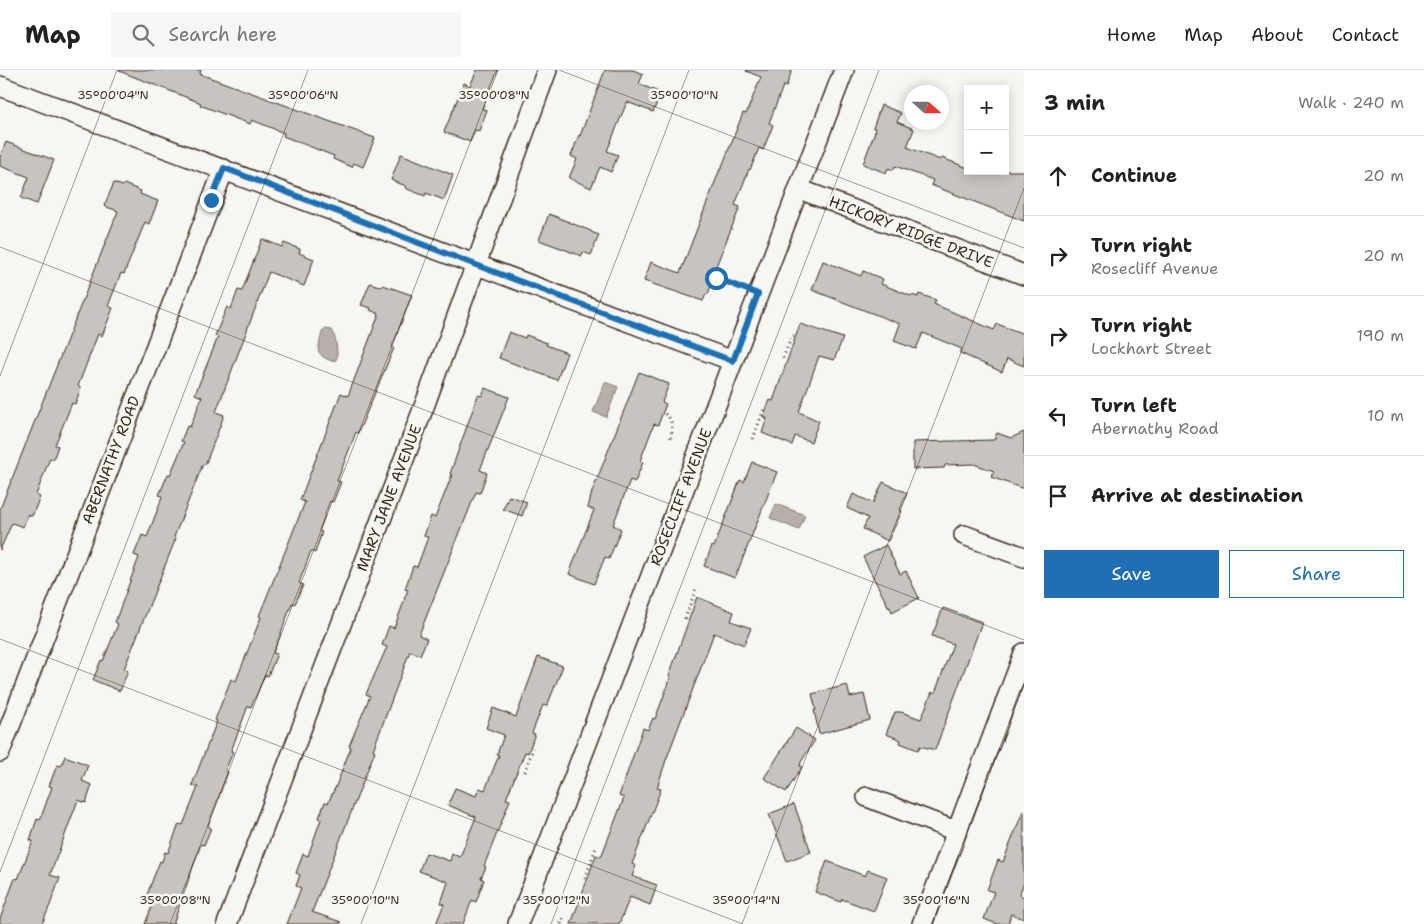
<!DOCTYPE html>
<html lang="en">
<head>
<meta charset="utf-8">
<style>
  body { margin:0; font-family:"Shantell Sans",sans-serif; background:#f6f6f6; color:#202124 }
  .controls { position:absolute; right:15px; top:15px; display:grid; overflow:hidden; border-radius:0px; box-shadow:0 2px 12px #0003 }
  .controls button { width:45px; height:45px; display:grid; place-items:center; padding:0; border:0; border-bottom:1px solid #e0e0e0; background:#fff; color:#202124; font:25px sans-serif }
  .compass { position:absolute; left:904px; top:15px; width:45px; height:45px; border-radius:50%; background:#fff; box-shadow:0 2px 12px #0003; rotate:111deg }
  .stop { position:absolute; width:15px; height:15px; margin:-11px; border:4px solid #1f6fb2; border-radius:50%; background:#fff }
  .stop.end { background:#1f6fb2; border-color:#fff; box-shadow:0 1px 5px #0008 }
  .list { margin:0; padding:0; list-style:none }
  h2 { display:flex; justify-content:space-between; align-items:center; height:65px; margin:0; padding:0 20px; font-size:21px }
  h2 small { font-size:16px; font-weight:400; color:#757577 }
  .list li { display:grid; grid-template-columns:32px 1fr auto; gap:15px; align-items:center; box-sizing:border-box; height:80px; padding:0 20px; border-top:1px solid #e0e0e0 }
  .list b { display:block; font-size:19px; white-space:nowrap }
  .list p { margin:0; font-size:16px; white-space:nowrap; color:#757577 }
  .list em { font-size:16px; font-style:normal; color:#757577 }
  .actions { display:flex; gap:10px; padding:15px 20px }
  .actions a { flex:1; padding:11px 0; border:1px solid #1f6fb2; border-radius:0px; text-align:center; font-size:18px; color:#1f6fb2 }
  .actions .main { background:#1f6fb2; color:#fff }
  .icon { flex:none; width:28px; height:28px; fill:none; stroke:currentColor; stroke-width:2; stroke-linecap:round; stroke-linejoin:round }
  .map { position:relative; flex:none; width:1024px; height:854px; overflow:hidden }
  header { display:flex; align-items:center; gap:30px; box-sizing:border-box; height:70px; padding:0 25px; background:#fff; border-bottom:1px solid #e0e0e0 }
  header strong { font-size:24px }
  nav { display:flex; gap:28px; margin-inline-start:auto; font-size:18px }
  .search { width:350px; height:45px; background:#f6f6f6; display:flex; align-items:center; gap:12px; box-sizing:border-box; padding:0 18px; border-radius:0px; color:#757577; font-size:19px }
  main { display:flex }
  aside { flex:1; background:#fff }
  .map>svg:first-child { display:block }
  .water { fill:#b6b0a9; stroke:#857a71 }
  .building { fill:#c8c3be; stroke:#3b2a1e }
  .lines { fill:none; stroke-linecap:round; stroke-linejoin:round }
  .street-casing { stroke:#3b2a1e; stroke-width:22 }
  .path { stroke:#3b2a1e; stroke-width:3; stroke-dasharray:1 4; stroke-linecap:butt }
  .street { stroke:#f6f6f2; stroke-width:19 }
  .route { stroke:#1f6fb2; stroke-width:6 }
  .ticks { fill:none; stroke:#3b2a1e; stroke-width:1; stroke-opacity:0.45 }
  .labels { text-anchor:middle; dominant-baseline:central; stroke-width:5; stroke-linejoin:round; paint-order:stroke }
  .street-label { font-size:15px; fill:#3b2a1e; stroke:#f6f6f2 }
  .ticks-label { font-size:12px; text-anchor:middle; fill:#3b2a1e; stroke:#f6f6f2; stroke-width:5; stroke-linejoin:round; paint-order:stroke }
</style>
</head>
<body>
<header>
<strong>Map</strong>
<div class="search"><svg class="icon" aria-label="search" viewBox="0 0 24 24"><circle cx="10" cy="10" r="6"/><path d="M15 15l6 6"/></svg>Search here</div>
<nav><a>Home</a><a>Map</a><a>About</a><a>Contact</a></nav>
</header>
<main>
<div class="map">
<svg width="1024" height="854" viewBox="0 0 1024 854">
  <rect width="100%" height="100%" fill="#f6f6f2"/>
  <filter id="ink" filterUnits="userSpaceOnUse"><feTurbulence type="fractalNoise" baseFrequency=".02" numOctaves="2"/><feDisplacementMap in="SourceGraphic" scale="10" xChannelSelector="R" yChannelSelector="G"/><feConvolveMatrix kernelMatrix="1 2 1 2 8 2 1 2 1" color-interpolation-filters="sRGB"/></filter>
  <g filter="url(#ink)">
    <!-- water -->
    <path class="water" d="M326,259L332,260C335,265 339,284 336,290C330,293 320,286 318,280L322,262Z
      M605,312L618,317L606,347L593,342Z
      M776,434L805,445L799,460L770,448Z"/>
    <!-- building -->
    <path class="building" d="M119,0H201L200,4L375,68L363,97L354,93L352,97L333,89L334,86L283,66L284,63L252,50L250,54L200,35L201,33L119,1Z
      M477,0H498L482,39L487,40L479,61L475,60L470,72L444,62L464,13L470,16Z
      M605,0H633L643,4L639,14L661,23L653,42L627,32L607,81L618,85L611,102L600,97L591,118L569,108L577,89L571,86L579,65L580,66Z
      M746,0H792L786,17L783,16L769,53L773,55L763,80L759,78L750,100L749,99L735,135L740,137L714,201L716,202L708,224H706L703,231L644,211L651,192L680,203L720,99H721L743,43L746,44L761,7L746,1Z
      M881,35L901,43L897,52L914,59L907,77L940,90L942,88L968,98V101H1024V151L931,115L933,110L895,96L893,100L888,98L886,103L863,94L876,59L873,58Z
      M6,72L54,90L37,134L21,128L29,107L0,96V87Z
      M401,84L453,105L444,130L426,123L425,126L405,118L406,116L391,110Z
      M114,113L123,116L124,114L141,121L140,124L158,131L149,154L145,152L124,204L121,203L108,236L113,238L102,266L98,264L78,316L81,318L75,334L72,333L55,375L58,376L53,390L50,388L36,425L40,427L32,446L28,444L23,457L12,453L0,480V439L118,141L104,136Z
      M549,144L591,161V162L599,165L591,185L583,182L582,186L539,170Z
      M262,169L282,177L284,173L300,179L299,183L314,189L304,216L269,202L216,342L224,345L217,364L205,395L203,394L174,467L176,468L124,599L128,601L120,621L93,610L101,590L103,591L118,554L115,552L139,487L134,485L142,465L147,467L159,436L162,426L159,425L168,404L170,405L184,372L181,371L187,356L190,357L202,327L195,324L218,267L215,266L227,237L231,239L238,220L242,221Z
      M823,191L861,206L863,201L883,209L881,214L911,226L912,225L918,227L919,224L936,230L934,234L994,260L997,254L1024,264V296L1007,289L1002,302L960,283L962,279L923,263L916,279L894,271L900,254L812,220Z
      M370,213L382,217L383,215L412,225L392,277L394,278L358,363L356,362L337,411L341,412L333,432L330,431L319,461L322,462L315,483L311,481L299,513L303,515L295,534L292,533L281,563L273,583L277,584L268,606L265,605L251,637L248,636L231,681L233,682L225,701L228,702L208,756L211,758L204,775L201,774L173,854H145L152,836L144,833L151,814L160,791L162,792L165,782L168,783L179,754L183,755L198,717L192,715L217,651L215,650L231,609L236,611L261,547L259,546L305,432L300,430L341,323L348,326L379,244L370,240L371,238L361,235Z
      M800,254L843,268L834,290L819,286L799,342L819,351L811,372L795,366L792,375L762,363L767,348L763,347L770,330L773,331Z
      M509,262L525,268L526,265L547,273L546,275L567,283L557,310L499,288Z
      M639,302L669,314L662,332L666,334L658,355L654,354L640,391L643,392L635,412L630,410L613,455L621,459L609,489L605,487L594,514L569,504L594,440L588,438L592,422Z
      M485,318L509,327L480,400L487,403L480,423L476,422L419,565L427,569L420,585L410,581L373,680L375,681L312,842L341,852L340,854H287L301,818L296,816L300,805L296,803L303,784L308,786L321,749L319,748L325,732L328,733L336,716L351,677L349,676L370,626L366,624L387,577L382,575L389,556L394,558L405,529H404L408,520L405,519L413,496L417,497L428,467L424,466L431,446L435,448L452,405L450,404L478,325L482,326Z
      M1024,362V419L991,407L994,401L974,394L945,395L944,398L913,399V372L994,370L997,363L1011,368Z
      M752,392L777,402L735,508L704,496L712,476L714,477L740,410L744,412Z
      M883,412L907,423L900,440L902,441L888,471L863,459L868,448L847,438L853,424L873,433Z
      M509,426L527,432L522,446L503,439Z
      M886,475L900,504L906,501L919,528L892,542L890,537L889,538L863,487Z
      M697,527L734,542L731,551L751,558L744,575L714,563L666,690L657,718L661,719L632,794L636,796L632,806L657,815L650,835L630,827L619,854H571L596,785L601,787L624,728L619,726L643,658L648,660L653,648L655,649L671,607L669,606Z
      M943,538L982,552L935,680L920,676L918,680L900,673L901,670L886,664L895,642H901L921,649L932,622L935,623L953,574L932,566Z
      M538,587L563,596L547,636L543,635L532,663L535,664L528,683L525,682L506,729L510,730L484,796L486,797L481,808L484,810L476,832L472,830L463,854H436L444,834L441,833L448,812L419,801L426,783L450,791L452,784L460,787L476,747L448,735L455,718L476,726L479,718L485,720L499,685L497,684L504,665L486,658L493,638L516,647Z
      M847,615L850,627L864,624L870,650L819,664L814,640H816L812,624Z
      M796,658L815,670L801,692L800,696L802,697L786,722L764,708Z
      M65,686L88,695L82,711L92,715L86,733L78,730L50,805L60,808L50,835L42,854H0V849L15,808L18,809L33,771L30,770L37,749L40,750L52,717L49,716L57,695L61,696Z
      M794,734L811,782L787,791L769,744Z
      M1023,741L1024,742V813L1019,825L1024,827V849L1011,844L1008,854H997L984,849L994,822L987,820L998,790L1003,792Z
      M827,791L865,806L868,800L887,807L874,841L842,829L841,832L815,822Z"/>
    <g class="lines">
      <defs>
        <path id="street" d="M0,16L733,291
          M799,119L1024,205
          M964,465L1024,487
          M0,682L224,99
          M867,727L956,761
          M227,854L425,334L547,0
          M518,854L844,0
          M922,854L1024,583"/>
      </defs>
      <!-- street casing -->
      <use href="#street" class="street-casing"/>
      <!-- path -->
      <path class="path" d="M716,208L741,218
        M783,288L792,266H794
        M665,344C674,350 672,360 670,370
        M753,369L765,336
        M685,549L697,516
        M525,702L533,678
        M585,808L597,775
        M561,854L563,848"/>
      <!-- street -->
      <use href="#street" class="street"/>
    </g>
  </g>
  <g class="lines" filter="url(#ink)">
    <!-- route -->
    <path class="route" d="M211,130L224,98L476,195L733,291L758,224L716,208"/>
  </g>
  <!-- ticks -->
  <path class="ticks" d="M559,0L1024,178M0,177L1024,570M0,306L117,0M0,569L743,854M0,802L308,0M170,854L498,0M361,854L689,0M551,854L879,0M742,854L1024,118M932,854L1024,614"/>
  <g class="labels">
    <!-- street labels -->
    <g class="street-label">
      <text transform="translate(911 162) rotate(21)">HICKORY RIDGE DRIVE</text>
      <text transform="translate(111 390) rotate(-69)">ABERNATHY ROAD</text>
      <text transform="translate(681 427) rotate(-69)">ROSECLIFF AVENUE</text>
      <text transform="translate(389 428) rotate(-69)">MARY JANE AVENUE</text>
    </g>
  </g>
  <g class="ticks-label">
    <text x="113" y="29">35°00'04"N</text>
    <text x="303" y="29">35°00'06"N</text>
    <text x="494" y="29">35°00'08"N</text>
    <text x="684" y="29">35°00'10"N</text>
    <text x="175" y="834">35°00'08"N</text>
    <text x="365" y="834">35°00'10"N</text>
    <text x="556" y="834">35°00'12"N</text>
    <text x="746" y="834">35°00'14"N</text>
    <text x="936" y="834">35°00'16"N</text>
  </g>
</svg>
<div class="controls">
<button>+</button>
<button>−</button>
</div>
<svg class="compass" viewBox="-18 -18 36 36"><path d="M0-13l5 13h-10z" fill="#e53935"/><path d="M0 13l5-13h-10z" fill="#757577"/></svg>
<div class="stop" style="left:716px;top:208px"></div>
<div class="stop end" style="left:211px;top:130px"></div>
</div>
<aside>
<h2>3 min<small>Walk · 240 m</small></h2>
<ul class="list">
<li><svg class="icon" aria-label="ahead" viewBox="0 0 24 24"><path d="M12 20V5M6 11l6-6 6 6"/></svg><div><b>Continue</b></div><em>20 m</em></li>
<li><svg class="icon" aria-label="right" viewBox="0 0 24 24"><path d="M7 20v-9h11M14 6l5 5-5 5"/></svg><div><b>Turn right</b><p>Rosecliff Avenue</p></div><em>20 m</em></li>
<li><svg class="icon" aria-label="right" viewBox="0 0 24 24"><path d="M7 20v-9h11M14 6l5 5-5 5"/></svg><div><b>Turn right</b><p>Lockhart Street</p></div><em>190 m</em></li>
<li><svg class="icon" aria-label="left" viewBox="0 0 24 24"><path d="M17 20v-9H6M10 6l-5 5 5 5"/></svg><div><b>Turn left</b><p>Abernathy Road</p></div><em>10 m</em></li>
<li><svg class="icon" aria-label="arrive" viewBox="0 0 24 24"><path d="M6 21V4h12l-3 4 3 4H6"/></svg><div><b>Arrive at destination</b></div></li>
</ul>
<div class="actions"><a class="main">Save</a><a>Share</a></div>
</aside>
</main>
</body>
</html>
